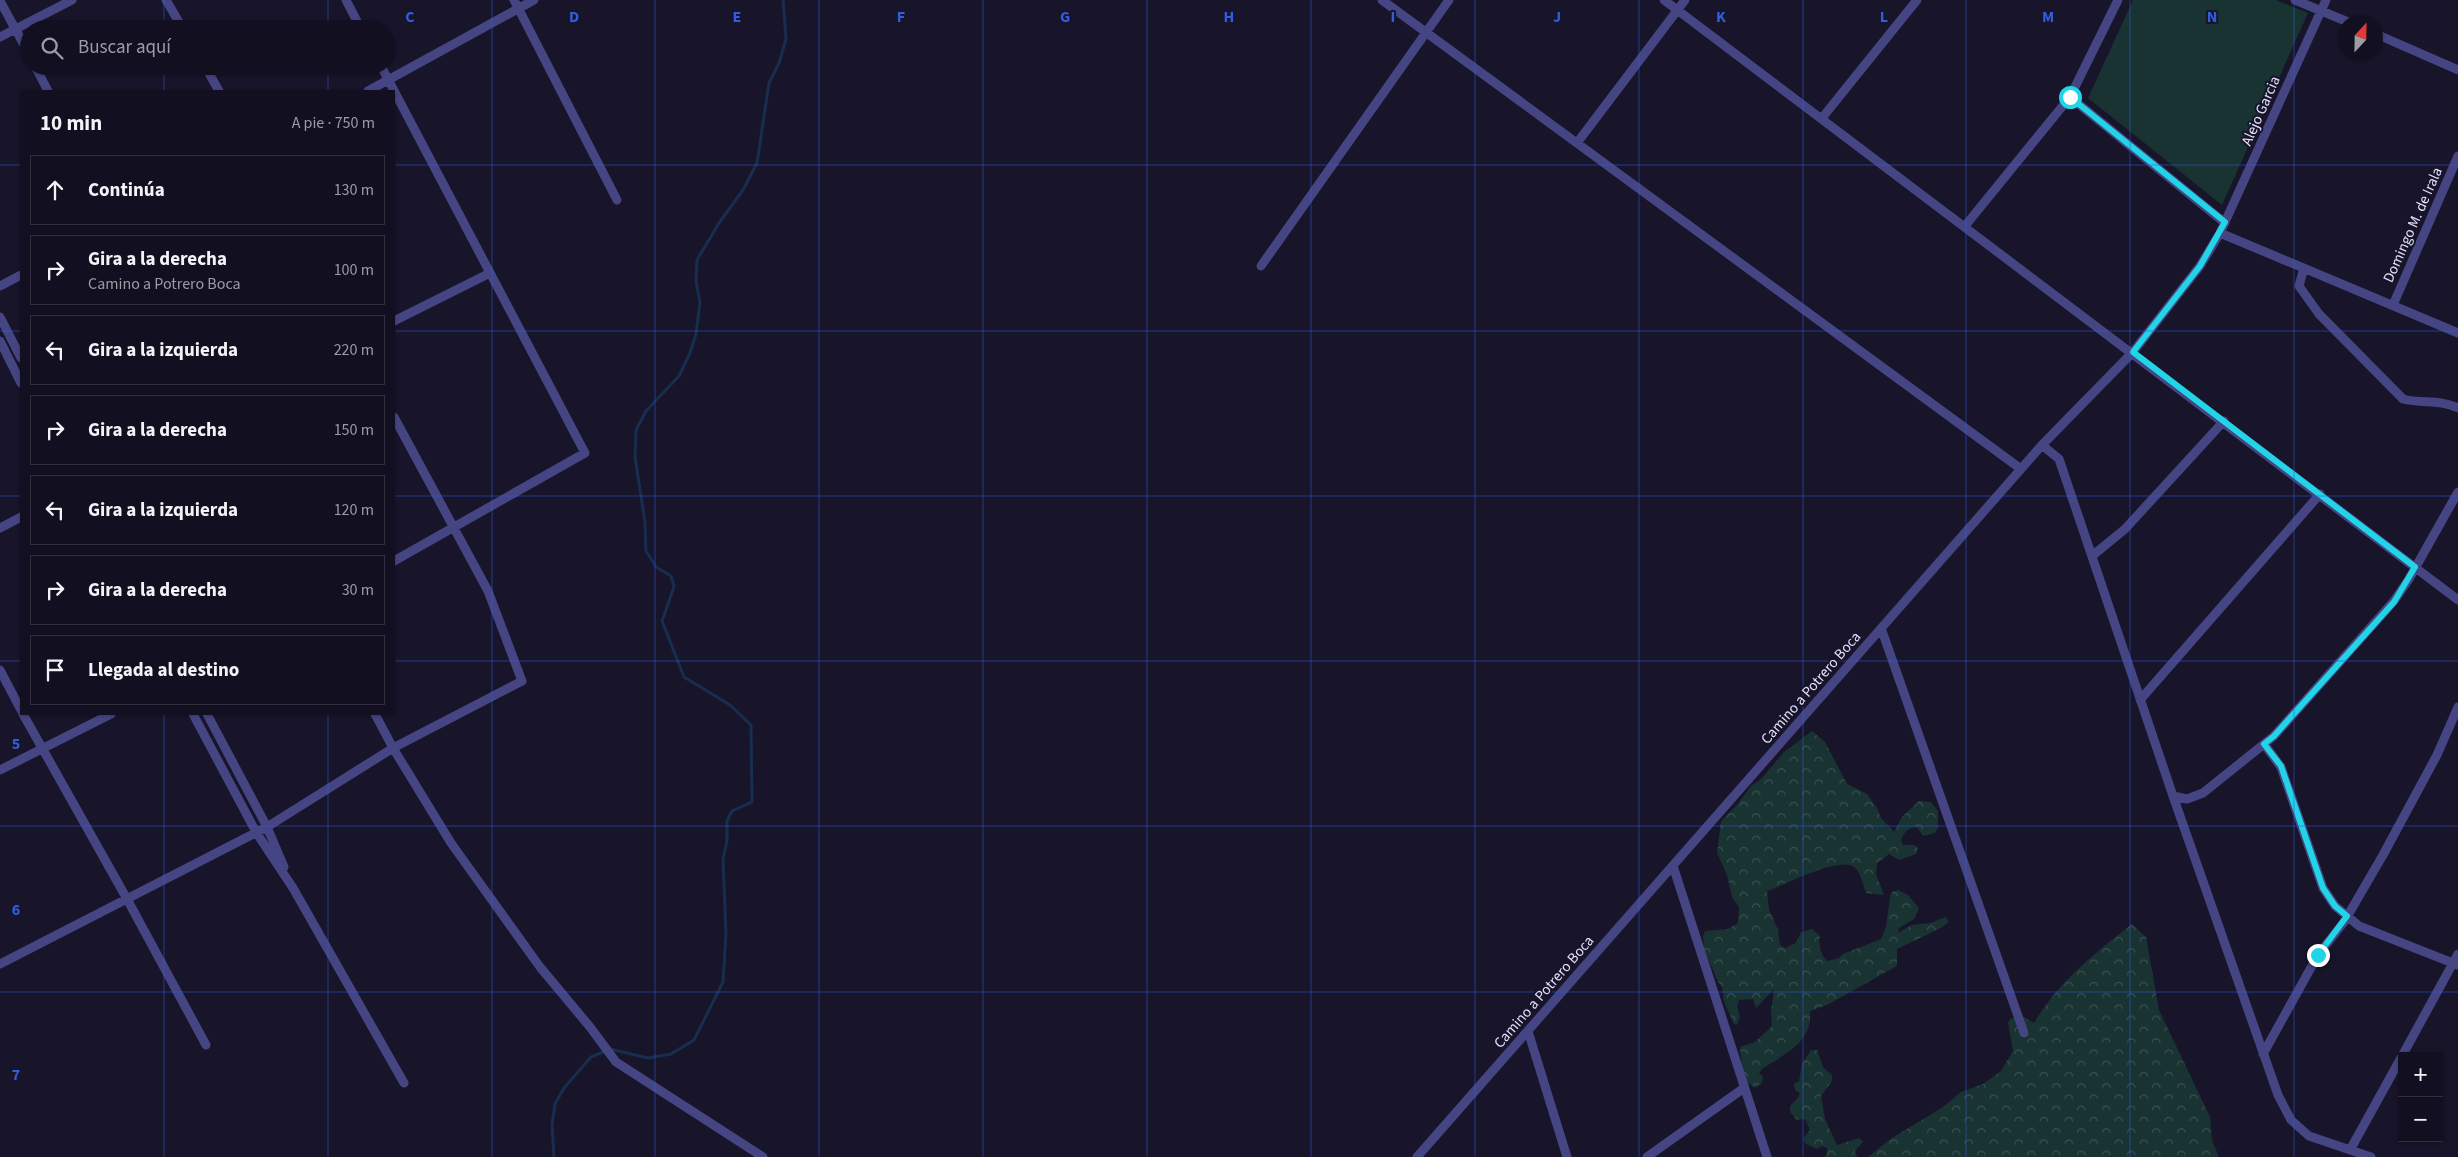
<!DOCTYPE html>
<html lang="es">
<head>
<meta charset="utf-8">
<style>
  body { margin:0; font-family:"Source Sans 3",sans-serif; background:#1b1829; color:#f1f3f6 }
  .controls { position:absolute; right:15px; bottom:15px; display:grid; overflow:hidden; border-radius:0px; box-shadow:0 1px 4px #0004 }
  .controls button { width:45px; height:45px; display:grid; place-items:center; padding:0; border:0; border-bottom:1px solid #312f3e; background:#120f20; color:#f1f3f6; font:25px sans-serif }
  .compass { position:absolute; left:2338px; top:15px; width:45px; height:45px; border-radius:50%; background:#120f20; box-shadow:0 1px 4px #0004; rotate:22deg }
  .stop { position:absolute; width:15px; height:15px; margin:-11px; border:4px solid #22d5e6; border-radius:50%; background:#fff }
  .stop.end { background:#22d5e6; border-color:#fff; box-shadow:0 1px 5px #0008 }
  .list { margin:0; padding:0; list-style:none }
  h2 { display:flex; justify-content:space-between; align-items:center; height:65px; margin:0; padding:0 20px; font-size:21px }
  h2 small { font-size:16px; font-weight:400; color:#9c9ca5 }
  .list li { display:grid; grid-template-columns:32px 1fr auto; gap:15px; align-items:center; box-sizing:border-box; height:70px; margin:0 10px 10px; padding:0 10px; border:1px solid #312f3e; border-radius:0px }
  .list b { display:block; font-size:19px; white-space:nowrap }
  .list p { margin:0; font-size:16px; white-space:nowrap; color:#9c9ca5 }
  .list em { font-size:16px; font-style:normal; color:#9c9ca5 }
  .icon { flex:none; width:28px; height:28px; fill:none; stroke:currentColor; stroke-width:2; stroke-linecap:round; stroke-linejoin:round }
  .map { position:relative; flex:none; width:2458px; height:1157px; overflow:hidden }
  .search { position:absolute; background:#120f20; box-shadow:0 1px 4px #0004; left:20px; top:20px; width:375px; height:55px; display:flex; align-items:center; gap:12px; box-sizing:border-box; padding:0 18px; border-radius:28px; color:#9c9ca5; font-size:19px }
  .panel { position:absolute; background:#120f20; box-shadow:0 1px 4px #0004; left:20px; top:90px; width:375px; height:625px; border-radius:0px }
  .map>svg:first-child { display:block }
  .forest { fill:url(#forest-crowns) }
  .pitch { fill:#183332 }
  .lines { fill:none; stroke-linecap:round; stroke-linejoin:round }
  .stream { stroke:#182e4f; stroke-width:3 }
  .minor { stroke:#464583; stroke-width:9 }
  .route { stroke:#22d5e6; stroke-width:6 }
  .grid { fill:none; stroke:#315ddc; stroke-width:1; stroke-opacity:0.55 }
  .labels { text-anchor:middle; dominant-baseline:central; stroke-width:4; stroke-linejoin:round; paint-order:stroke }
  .street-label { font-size:15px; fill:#e3e0fc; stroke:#18142a }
  .grid-label { font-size:16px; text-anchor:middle; font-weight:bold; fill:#315ddc; stroke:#18142a; stroke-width:4; stroke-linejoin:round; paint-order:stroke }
</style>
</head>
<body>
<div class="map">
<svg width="2458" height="1157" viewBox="0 0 2458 1157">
  <defs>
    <pattern id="forest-crowns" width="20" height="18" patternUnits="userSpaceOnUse" patternTransform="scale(1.25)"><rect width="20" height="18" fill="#183332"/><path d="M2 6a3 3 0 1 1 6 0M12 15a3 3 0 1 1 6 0" fill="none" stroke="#395051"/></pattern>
  </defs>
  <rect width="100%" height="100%" fill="#18142a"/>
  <!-- forest -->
  <path class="forest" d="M1812,731L1825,742L1847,784L1867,794L1877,808L1881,818L1894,832L1902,817L1919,801L1931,802L1938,811V828L1935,833L1923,836L1917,827C1908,828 1904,832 1901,840L1903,845H1915L1918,849L1916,854L1899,860L1889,854L1877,863L1876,874L1884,895L1866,893C1863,885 1861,873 1855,868C1841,854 1784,886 1767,891L1769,909L1778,930L1780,945L1785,948L1796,943L1801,932L1812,929L1820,936C1818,945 1821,956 1828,961L1839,958L1843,954L1881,939L1886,927L1890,897L1892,892L1898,890L1908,895L1919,908L1914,919L1899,928L1898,933L1912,925L1930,923L1946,917L1949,922L1939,929L1897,949V966L1827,1005L1810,1011C1812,1036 1797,1046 1778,1059C1771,1064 1764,1066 1759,1073L1763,1077L1762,1083L1755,1088L1743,1079L1740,1047L1755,1042L1772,1026L1771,1013L1774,989L1756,1008L1753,999L1739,1000L1737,1006L1740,1017L1737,1025L1734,1024L1724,1002L1722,986L1718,982L1704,949L1703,936L1705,931L1728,929L1738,923L1739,907L1732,897L1727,875L1717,853L1721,821L1737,805L1751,786L1761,779L1784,752Z
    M2132,924L2146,937L2159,1010L2210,1117L2212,1140L2219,1157H1868L1892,1138L1943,1107L1961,1092L1983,1084L2001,1071L2013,1051L2008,1022L2012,1018L2024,1017L2034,1023C2059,981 2094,954 2132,924Z
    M1811,1050H1817L1823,1067L1832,1075V1081L1821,1096L1825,1119L1837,1145L1859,1138L1863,1142L1855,1151L1857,1157H1824L1827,1154V1148L1822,1146L1817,1149L1806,1144L1803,1139L1810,1130L1805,1119L1797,1120L1790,1112V1106L1798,1098L1800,1093L1795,1090L1794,1084L1799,1081L1802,1064Z"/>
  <!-- pitch -->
  <path class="pitch" d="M2133,0H2276L2308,13L2222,205L2088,98Z"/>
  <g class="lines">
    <!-- stream -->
    <path class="stream" d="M554,1157L552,1125L555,1104L564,1088L591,1057L610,1049L648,1058L671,1054L694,1040L723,982L726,934L723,859L727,841V821L732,811L752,802L751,725L730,705L684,677L662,621L674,587L671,576L656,567L646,551L645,522L635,457L636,430L646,411L679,376L690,353L696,334L700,303L696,281L697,260L719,223L743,190L757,163L769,83L779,63L786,39L783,0"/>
    <!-- minor -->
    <path class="minor" d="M166,0L183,29
      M346,0L361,29
      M514,0L617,200
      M1382,0L2021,469
      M1664,0L2458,600
      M2295,0L2348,22
      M0,1L29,54
      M2376,34L2458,70
      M0,37L72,0
      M35,66L48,91
      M205,66L219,91
      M381,66L585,453L394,561
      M368,91L534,0
      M2070,97L2225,223
      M1822,118L1917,0
      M1577,143L1685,0
      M1965,226L2070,97L2118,0
      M2220,233L2458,333
      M1261,266L1449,0
      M2304,268L2299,286L2319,314L2403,399C2423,404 2439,399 2458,408
      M0,286L21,275
      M2393,305L2458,156
      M0,317L21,358
      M394,321L490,273
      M0,341L21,383
      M2042,445L2059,459L2173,796L2278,1095L2291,1120L2309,1136L2371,1157
      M0,528L21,517
      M2092,556L2125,529L2224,421
      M1881,628L2024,1033
      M0,670L21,710
      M2140,700L2320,494
      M23,714L127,899L206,1045
      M193,714L256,832L293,888L404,1083
      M207,714L267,827L284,867
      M375,714L393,748L451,843L540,967L590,1027L616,1062L763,1157
      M2264,744L2281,767L2323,888L2335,906L2359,926L2458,965
      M0,770L111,714
      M2173,796L2187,799L2203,793L2274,736L2394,601L2409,579L2458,492
      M1673,866L1767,1157
      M0,964L267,827L393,748L522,681L488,591L394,417
      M1528,1031L1567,1157
      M2263,1054L2318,955L2344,922L2383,855L2437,755L2458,707
      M2402,1056L2458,954
      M2350,1150L2402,1056
      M1417,1157L2042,445L2133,352L2200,266L2220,233L2326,0
      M1647,1157L1744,1088"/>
  </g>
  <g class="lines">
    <!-- route -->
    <path class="route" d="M2070,97L2225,222L2200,266L2133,352L2415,567L2394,602L2274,736L2264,744L2281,766L2323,888L2335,906L2347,916L2318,955"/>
  </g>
  <!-- grid -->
  <path class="grid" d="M164,0V29M328,0V29M492,0V1157M655,0V1157M819,0V1157M983,0V1157M1147,0V1157M1311,0V1157M1475,0V1157M1639,0V1157M1803,0V1157M1966,0V1157M2130,0V1157M2294,0V1157M164,66V91M328,66V91M0,165H21M394,165H2458M0,331H21M394,331H2458M0,496H21M394,496H2458M0,661H21M394,661H2458M164,714V1157M328,714V1157M0,826H2458M0,992H2458"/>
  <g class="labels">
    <!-- street labels -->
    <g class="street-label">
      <text transform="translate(2261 111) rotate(-66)">Alejo Garcia</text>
      <text transform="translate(2413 225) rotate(-66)">Domingo M. de Irala</text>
      <text transform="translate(1811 688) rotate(-49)">Camino a Potrero Boca</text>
      <text transform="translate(1544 992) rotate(-49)">Camino a Potrero Boca</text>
    </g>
  </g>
  <g class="grid-label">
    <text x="410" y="22">C</text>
    <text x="574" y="22">D</text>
    <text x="737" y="22">E</text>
    <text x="901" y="22">F</text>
    <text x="1065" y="22">G</text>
    <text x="1229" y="22">H</text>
    <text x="1393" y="22">I</text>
    <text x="1557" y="22">J</text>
    <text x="1721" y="22">K</text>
    <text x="1884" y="22">L</text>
    <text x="2048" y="22">M</text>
    <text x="2212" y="22">N</text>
    <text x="16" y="749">5</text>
    <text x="16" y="915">6</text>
    <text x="16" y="1080">7</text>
  </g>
</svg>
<div class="controls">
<button>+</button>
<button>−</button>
</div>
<svg class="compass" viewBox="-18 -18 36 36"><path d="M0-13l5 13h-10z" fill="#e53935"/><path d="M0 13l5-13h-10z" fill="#9c9ca5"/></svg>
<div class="stop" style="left:2070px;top:97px"></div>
<div class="stop end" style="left:2318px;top:955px"></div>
<div class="search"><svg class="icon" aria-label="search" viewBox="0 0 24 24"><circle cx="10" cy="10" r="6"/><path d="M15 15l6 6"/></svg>Buscar aquí</div>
<section class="panel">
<h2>10 min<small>A pie · 750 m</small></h2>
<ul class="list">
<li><svg class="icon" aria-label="ahead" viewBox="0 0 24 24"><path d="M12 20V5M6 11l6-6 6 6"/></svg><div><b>Continúa</b></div><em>130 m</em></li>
<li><svg class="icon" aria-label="right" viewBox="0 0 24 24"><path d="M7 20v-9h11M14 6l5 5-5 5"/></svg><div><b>Gira a la derecha</b><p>Camino a Potrero Boca</p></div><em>100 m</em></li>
<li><svg class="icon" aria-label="left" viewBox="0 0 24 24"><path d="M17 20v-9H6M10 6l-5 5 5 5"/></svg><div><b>Gira a la izquierda</b></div><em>220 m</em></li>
<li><svg class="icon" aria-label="right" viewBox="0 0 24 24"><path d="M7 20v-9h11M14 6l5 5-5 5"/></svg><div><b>Gira a la derecha</b></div><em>150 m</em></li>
<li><svg class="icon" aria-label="left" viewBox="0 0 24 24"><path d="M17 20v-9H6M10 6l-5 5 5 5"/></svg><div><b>Gira a la izquierda</b></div><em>120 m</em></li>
<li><svg class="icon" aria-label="right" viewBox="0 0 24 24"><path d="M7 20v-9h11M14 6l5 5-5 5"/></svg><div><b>Gira a la derecha</b></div><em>30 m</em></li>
<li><svg class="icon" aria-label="arrive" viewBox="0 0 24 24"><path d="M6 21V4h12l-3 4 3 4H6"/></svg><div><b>Llegada al destino</b></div></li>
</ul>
</section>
</div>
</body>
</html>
